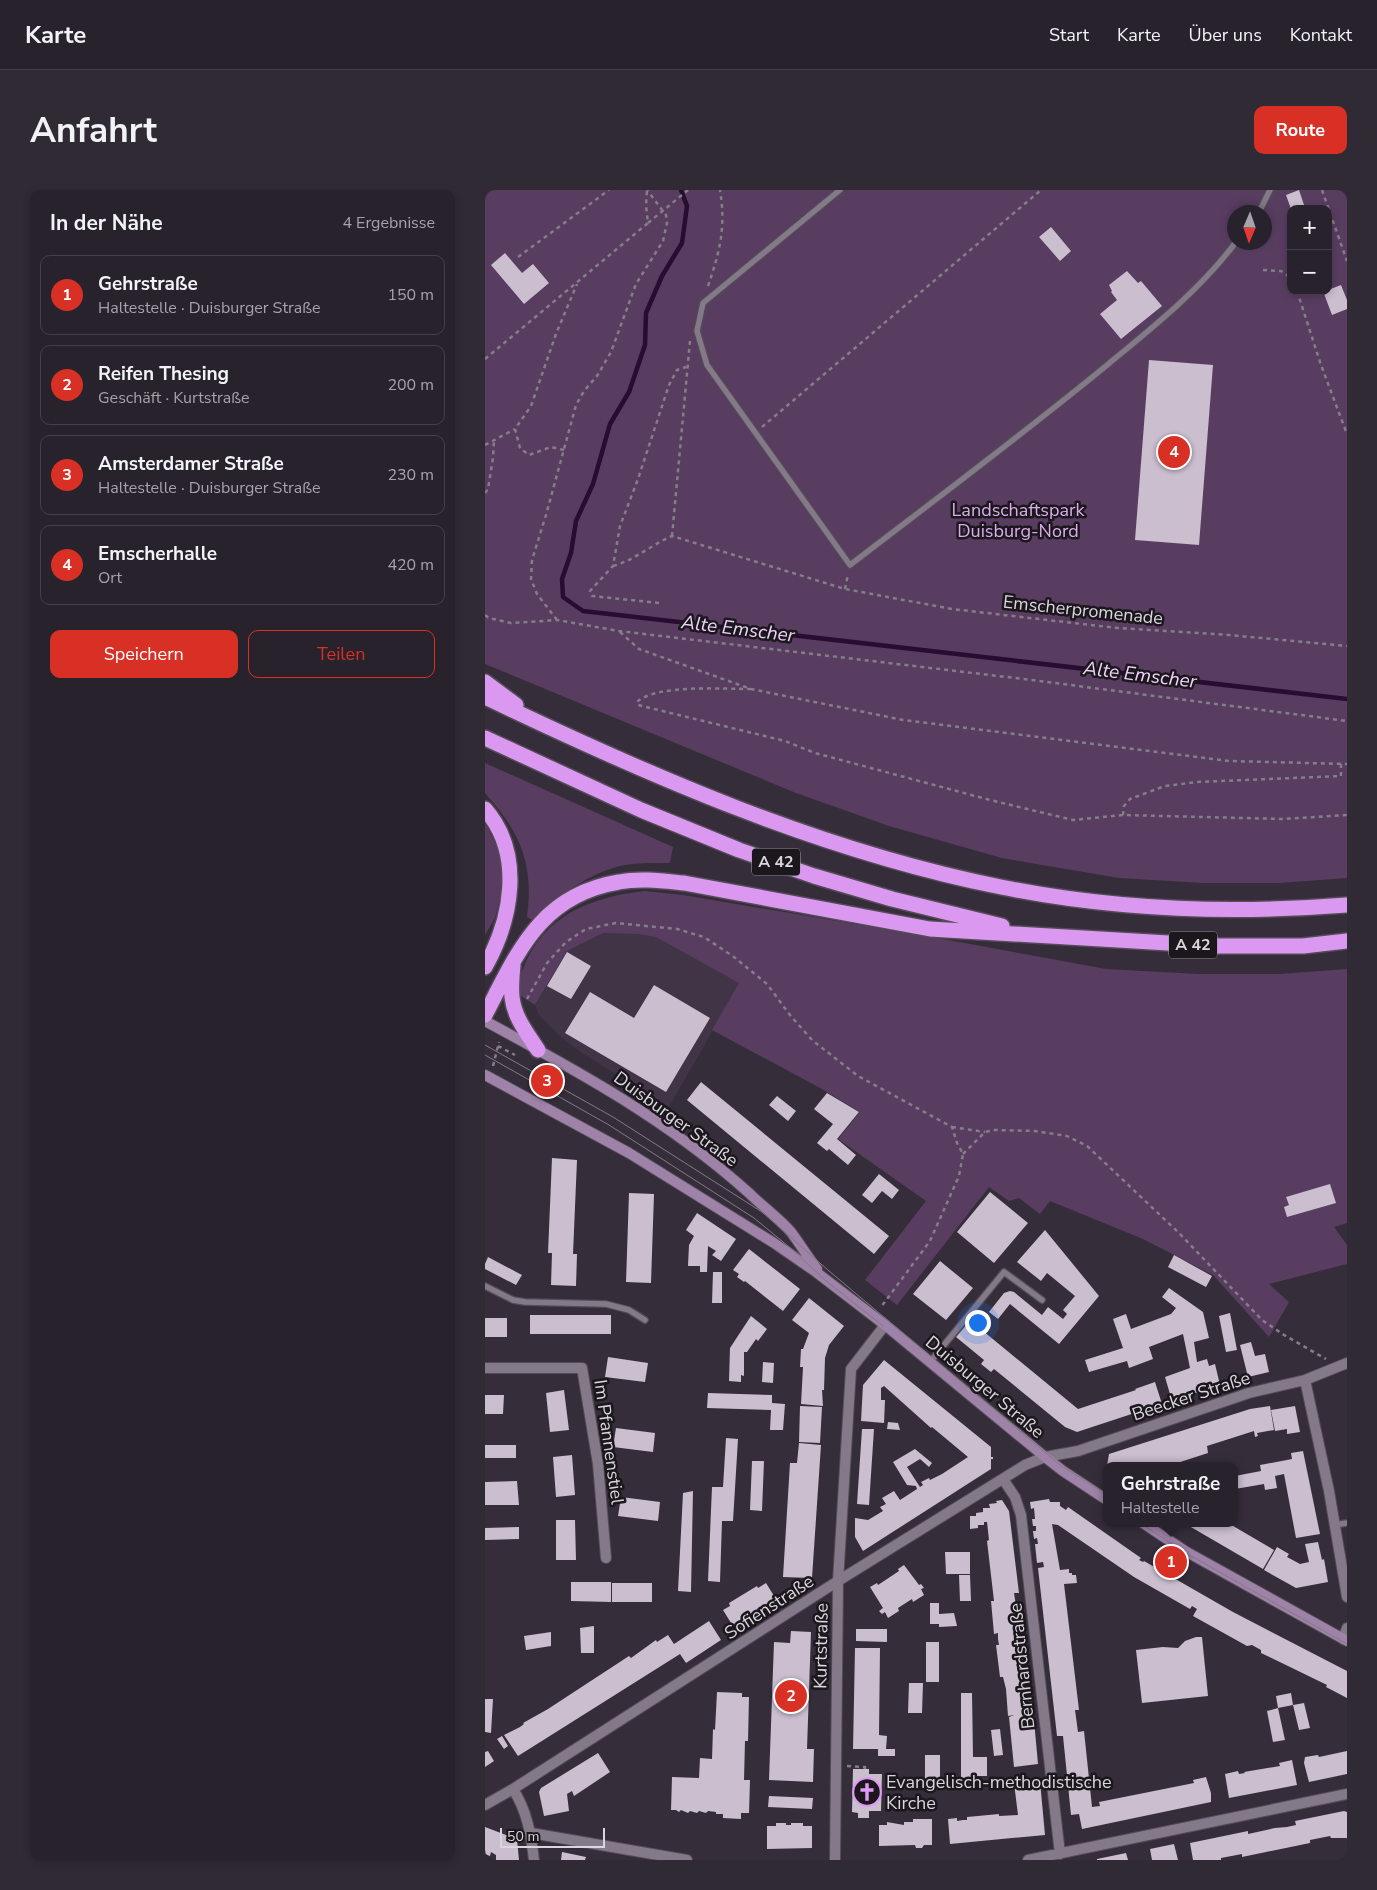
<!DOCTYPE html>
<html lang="de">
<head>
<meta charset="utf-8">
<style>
  body { margin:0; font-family:"Nunito Sans",sans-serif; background:#302a34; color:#f1f3f6 }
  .controls { position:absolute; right:15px; top:15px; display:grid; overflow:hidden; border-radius:10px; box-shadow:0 2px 8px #0003 }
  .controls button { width:45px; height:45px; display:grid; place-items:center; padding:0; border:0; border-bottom:1px solid #443f48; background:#28222c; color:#f1f3f6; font:25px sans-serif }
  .compass { position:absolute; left:742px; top:15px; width:45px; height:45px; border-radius:50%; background:#28222c; box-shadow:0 2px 8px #0003; rotate:182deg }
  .scale { position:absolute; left:15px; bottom:12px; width:105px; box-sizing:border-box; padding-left:5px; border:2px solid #dbd5dd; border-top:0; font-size:14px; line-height:18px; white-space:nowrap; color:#dbd5dd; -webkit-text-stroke:4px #1b171d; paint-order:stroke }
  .you { position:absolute; left:492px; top:1132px; width:18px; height:18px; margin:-12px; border:4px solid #fff; border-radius:50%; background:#1a73e8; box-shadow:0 0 0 8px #1a73e833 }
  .badge { display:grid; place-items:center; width:32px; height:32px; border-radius:50%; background:#d93025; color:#fff; font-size:16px; font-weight:700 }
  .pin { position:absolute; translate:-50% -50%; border:2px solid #fff; box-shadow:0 1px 5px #0006 }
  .popup { position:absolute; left:618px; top:1272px; width:135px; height:65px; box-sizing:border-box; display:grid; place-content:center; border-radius:10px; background:#28222c; filter:drop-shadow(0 1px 4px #0005); font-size:16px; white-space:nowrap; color:#a5a4a9 }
  .popup b { font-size:19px; color:#f1f3f6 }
  .popup::after { content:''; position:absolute; left:50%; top:100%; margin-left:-10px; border:10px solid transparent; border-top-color:#28222c }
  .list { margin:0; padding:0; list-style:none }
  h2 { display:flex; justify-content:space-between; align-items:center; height:65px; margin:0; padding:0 20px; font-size:21px }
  h2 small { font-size:16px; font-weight:400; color:#a5a4a9 }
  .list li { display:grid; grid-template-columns:32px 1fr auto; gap:15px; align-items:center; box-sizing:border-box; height:80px; margin:0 10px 10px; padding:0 10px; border:1px solid #443f48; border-radius:10px }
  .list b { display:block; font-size:19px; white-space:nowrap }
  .list p { margin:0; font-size:16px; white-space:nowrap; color:#a5a4a9 }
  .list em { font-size:16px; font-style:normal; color:#a5a4a9 }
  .actions { display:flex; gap:10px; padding:15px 20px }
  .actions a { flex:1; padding:11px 0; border:1px solid #d93025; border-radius:10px; text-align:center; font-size:18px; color:#d93025 }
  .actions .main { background:#d93025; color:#fff }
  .map { position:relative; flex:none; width:862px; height:1670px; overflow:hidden; border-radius:10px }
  header { display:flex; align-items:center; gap:30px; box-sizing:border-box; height:70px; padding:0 25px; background:#28222c; border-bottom:1px solid #443f48 }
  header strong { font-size:24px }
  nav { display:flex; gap:28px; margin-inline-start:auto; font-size:18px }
  .intro { display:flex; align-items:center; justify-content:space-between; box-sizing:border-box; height:120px; padding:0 30px }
  h1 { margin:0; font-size:35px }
  .button { padding:12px 22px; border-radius:10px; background:#d93025; color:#fff; font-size:18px; font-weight:700 }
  main { display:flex; gap:30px; padding:0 30px }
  aside { flex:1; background:#28222c; border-radius:10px; box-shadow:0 2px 8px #0003 }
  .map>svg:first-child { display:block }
  .built { fill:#413446 }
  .green { fill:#583d61; fill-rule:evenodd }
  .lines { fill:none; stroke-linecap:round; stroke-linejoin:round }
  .stream { stroke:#270d2f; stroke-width:4.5 }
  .building { fill:#cabecf }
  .service-casing { stroke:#534b56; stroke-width:8 }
  .minor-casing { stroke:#534b56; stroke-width:12 }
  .secondary-casing { stroke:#534b56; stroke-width:12 }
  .motorway-casing { stroke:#534b56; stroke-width:18 }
  .path { stroke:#857d88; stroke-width:2.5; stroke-dasharray:4 4; stroke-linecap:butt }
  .service { stroke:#847988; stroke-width:5.5 }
  .minor { stroke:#847988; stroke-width:10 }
  .secondary { stroke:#9e82a8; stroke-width:10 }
  .motorway { stroke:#da98f1; stroke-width:15 }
  .tram { stroke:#817a84; stroke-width:1 }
  .path-bridge { stroke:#857d88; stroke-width:2.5; stroke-dasharray:4 4; stroke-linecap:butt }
  .labels { text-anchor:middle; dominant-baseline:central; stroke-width:5; stroke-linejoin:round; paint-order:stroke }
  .shield { fill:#1b171d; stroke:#a19ca3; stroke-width:1 }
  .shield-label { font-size:16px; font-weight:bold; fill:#dbd5dd }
  .park-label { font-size:18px; fill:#dbacec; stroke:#1b171d }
  .street-label { font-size:18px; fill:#dbd5dd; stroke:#1b171d }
  .poi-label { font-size:18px; fill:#dbd5dd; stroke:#1b171d; text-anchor:start }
  .water-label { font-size:19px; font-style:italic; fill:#eed2f9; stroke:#1b171d }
</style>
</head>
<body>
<header>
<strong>Karte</strong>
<nav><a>Start</a><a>Karte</a><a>Über uns</a><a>Kontakt</a></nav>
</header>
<div class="intro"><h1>Anfahrt</h1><a class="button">Route</a></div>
<main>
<aside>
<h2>In der Nähe<small>4 Ergebnisse</small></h2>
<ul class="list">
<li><span class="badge">1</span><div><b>Gehrstraße</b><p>Haltestelle · Duisburger Straße</p></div><em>150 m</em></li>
<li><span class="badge">2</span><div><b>Reifen Thesing</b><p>Geschäft · Kurtstraße</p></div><em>200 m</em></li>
<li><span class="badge">3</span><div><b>Amsterdamer Straße</b><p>Haltestelle · Duisburger Straße</p></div><em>230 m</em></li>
<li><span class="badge">4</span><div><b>Emscherhalle</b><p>Ort</p></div><em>420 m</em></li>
</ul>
<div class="actions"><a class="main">Speichern</a><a>Teilen</a></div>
</aside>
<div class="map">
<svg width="862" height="1670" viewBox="0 0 862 1670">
  <rect width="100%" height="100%" fill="#362d3a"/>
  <!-- built -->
  <path class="built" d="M118,743L152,744L171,747L255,793L184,917L97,863L78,849L54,825L50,816L82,761Z"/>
  <!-- green -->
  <path class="green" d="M0,0H862V688L794,693H718L634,688L517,668L404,636L311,603L0,474ZM806,19H843V101H806ZM749,22H779V52H749Z
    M0,573L188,657L185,673C166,673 145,672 128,678C96,688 72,708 49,731L42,727C49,674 36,643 0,603Z
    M0,633L13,659L18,676L16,705L10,728L0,745Z
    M160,701L198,705L441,746L621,779L713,784H795L862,779V1033L849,1037L862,1055V1074L784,1094L804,1112L784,1147L728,1085L658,1049L565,1011L555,1024L534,1008L524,1011L504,997L412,1115L380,1090L441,1011L353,949L375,922L337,899L227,840L254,793L171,747L152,744L118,743L82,761L50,815L33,804C34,796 34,788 37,781C58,725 106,707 160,701Z"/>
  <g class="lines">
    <!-- stream -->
    <path class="stream" d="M196,0L202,16L197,53L177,86L161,123L160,155L144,202L125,234L108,294L91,331L86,363L77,389L78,407L98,421L862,509"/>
  </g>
  <!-- building -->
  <path class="building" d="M814,0L820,18L806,19L801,5Z
    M566,37L586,61L575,71L554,47Z
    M20,63L37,83L48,74L64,93L39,114L6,75Z
    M642,81L653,93L656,91L677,116L636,149L615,124L632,110L626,102L627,101L624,95Z
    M856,95L862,110V119L847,125L838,101H843V100Z
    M664,170L728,175L714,355L650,350Z
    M82,762L106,776L86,809L62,796Z
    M169,795L225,828L181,902L80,843L105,802L149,828Z
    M216,892L404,1046L389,1064L202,910Z
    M342,903L374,922L352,949L371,965L363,975L344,959L342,961L332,953L348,934L329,919Z
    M292,906L311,921L303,931L284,915Z
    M67,968L92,970L88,1064H92L91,1096L66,1095L67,1063H63Z
    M394,984L414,1000L407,1009L397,1001L387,1013L377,1005Z
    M845,994L851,1013L802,1027L799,1017L804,1015L801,1007Z
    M505,1002L543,1033L509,1073L472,1042Z
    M144,1003L169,1004L166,1093L141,1092Z
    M212,1023L251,1049L236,1071L227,1065L231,1061L223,1056L222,1082H215V1076H203L204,1055L209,1046L201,1040Z
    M560,1040L614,1106L574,1154L525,1114L513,1129L504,1122L519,1103L525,1101L529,1102L557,1125L563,1117L578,1129L582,1124L578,1120L590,1106L562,1083L556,1091L532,1072Z
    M264,1059L315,1099L298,1121L260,1091L259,1092L252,1087L254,1084L248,1080Z
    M689,1065L727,1086L721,1097L683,1077Z
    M3,1067L37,1085L31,1095L0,1079V1074Z
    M455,1071L488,1098L461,1130L428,1104Z
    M228,1082H237V1113H227Z
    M684,1098L718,1122L724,1148L709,1152L712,1172L722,1169L724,1176L730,1174L735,1195L687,1211L680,1187L705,1178L698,1144L664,1157L668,1169L644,1178L642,1171L604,1182L600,1170L638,1158L628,1129L641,1124L646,1139L686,1124L691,1118L677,1107Z
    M324,1108L359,1136L344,1155L340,1168L339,1200H337L338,1216L316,1214L318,1177H315L316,1159H318L324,1143L307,1130Z
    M745,1123L752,1160L741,1162L734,1126Z
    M45,1125H126V1144H45Z
    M266,1126L282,1139L273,1151L271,1149L262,1162H259V1186L256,1185V1192L244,1191L245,1158Z
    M0,1128H22V1147H0Z
    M484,1132L491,1137L492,1136L593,1219L651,1200L650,1199L670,1192L677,1214L592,1242L580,1237L509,1179L506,1182L496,1174L499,1170L471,1147Z
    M766,1152L770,1166L780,1164L784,1182L763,1187L755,1155Z
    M123,1167L163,1173L160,1192L120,1187Z
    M399,1170L506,1257V1267H508V1269H506V1279L378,1361L370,1347V1328L383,1330L398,1321L395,1317L401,1314L397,1308L409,1301L415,1310L432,1299L431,1296L422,1295L408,1272L430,1259L447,1273L444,1277L435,1269L422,1277L435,1297L438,1295L436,1292L444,1288L445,1290L457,1284L483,1267L447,1237L446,1238L399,1196L396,1198V1210H400L399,1233L376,1231L378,1195Z
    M278,1172L289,1173L288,1193L277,1192Z
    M79,1200L84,1240L65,1242L61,1203Z
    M223,1203L287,1205V1213L300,1214L298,1240H285L286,1220L222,1218Z
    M0,1205H19L18,1224H0Z
    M315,1216L337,1217L335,1253L314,1252Z
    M785,1216L789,1240L772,1243L773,1246L770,1247L769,1241L722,1256L723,1263L683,1276H622L624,1264L765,1219Z
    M810,1216L815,1242L802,1244V1239L790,1241L786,1220Z
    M403,1232L413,1233L415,1240L402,1239Z
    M131,1238L170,1243L168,1262L128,1257Z
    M377,1239H389L384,1315L372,1314Z
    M241,1248L253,1249L248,1331H237L235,1392L223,1391L227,1297H238Z
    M314,1253L336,1255L327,1388L298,1387L305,1273H312Z
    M0,1255H31V1268H0Z
    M818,1261L835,1344L811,1348L799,1284L790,1286L792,1298L780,1300L779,1294L750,1299V1286L776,1281L775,1275L807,1269L806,1263Z
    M87,1265L90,1305L71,1307L68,1267Z
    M267,1271H279L277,1321L265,1320Z
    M32,1291L34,1315H0V1292Z
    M208,1301L206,1402L193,1401L198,1303Z
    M136,1307L175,1312L173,1331L133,1326Z
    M564,1309L565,1312H575V1316L581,1320L583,1317L656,1368L654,1370L658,1372L659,1371L748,1422L862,1481V1508L841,1497L842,1495L776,1463V1460L767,1455L762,1456L708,1426L712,1419L707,1416L705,1419L649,1387L573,1335L567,1334L575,1380L584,1379V1383H587V1385H591L592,1393L579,1394L594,1520H590L593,1542L599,1541L607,1617L615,1616L614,1612L709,1593L708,1590L721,1587L726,1603V1612L597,1639L594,1624L586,1625L578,1546H572L553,1378L559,1377L558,1372L552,1373L550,1354H553L552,1348L549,1349L548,1341H551V1336H548L547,1329H550L549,1318L546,1319L545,1312Z
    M517,1310L524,1321L534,1403H529L537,1455L539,1491L544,1490L546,1498L552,1563L553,1574L529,1577L524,1527L529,1525L523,1526L521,1499L518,1487H515L511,1455H514L513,1449V1443L509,1444L506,1411H509L502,1351L504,1350L502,1332H499V1335H493V1338L485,1339V1326H491V1323L498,1322V1318H505L504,1314L512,1313L511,1311Z
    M71,1330H90L91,1370H71Z
    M699,1333H743L789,1360L778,1379Z
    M34,1337V1349L0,1350V1338Z
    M833,1352L837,1370L839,1369L843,1392L811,1398L779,1380L792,1357L804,1364L802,1367L815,1374L824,1372L820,1354Z
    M460,1362H485V1384H461Z
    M419,1375L434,1395L436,1394L439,1398L436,1399L439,1405L428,1412L427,1409L413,1418L414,1421L403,1428L400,1422L397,1424L394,1421L398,1418L385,1397L392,1393L393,1395L414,1381L413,1379Z
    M474,1385H485L486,1411H475Z
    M86,1392H126V1412L86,1411Z
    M127,1393H167V1412H127Z
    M281,1393L294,1414L251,1441L238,1420L245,1416L244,1413L272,1396L273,1398Z
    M445,1413H454V1424L469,1423L472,1436L454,1437V1434H445Z
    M224,1431L236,1450L201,1473L195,1464L33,1566L19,1545L35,1537L39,1534L38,1533L63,1519L144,1466L146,1468L171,1450L172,1452L183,1445L189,1454Z
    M109,1436V1463H96L95,1438Z
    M371,1439H402V1452L371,1451Z
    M306,1441L326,1442L322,1559H329L328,1592L284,1590L289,1452L305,1453Z
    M66,1442V1456L41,1460L39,1446Z
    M711,1447H717L723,1506L657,1513L651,1460L678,1457L693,1458L700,1451Z
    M441,1452H454V1492H441Z
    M370,1458H395L394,1545L402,1546L401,1559H410V1566H393V1559H368Z
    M424,1493H438L437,1523H423Z
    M232,1502L257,1503V1507H264L263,1551H260L259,1590H265L264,1623H256V1629L238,1628V1624H231V1622L223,1621L221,1623L214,1621L212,1623L205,1621L203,1623L196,1620L194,1622L191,1620H186L187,1587L214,1588L215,1568L227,1569L228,1539L230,1540Z
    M476,1503H487L488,1567H502V1586H488V1591H476Z
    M806,1503L808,1515L819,1513L825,1538L814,1540L808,1515L793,1518L791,1506Z
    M0,1509H8L6,1543L0,1542Z
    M793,1518L800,1550L788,1552L782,1521Z
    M515,1539L518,1565L509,1566L506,1540Z
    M17,1546L23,1556L19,1559L12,1549Z
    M3,1561L9,1571L0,1577V1562Z
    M862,1561V1584L824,1592L819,1573L820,1567L833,1565L834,1567Z
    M113,1563L125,1582L89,1606L87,1601L82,1604L84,1621L59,1626L54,1602L56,1598Z
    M440,1565H455V1589H440Z
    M807,1570L812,1595L744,1608L740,1584L753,1581L754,1584L760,1583L759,1582L795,1576L794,1573Z
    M368,1579H384V1584H397L396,1621H384V1628H373V1623L367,1622Z
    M555,1591L560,1645L527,1648V1642V1648L465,1654L463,1629L472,1628V1631L478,1630H482V1627L514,1624V1626L533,1625L529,1593Z
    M284,1606L328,1608L327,1619L283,1617Z
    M859,1621L862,1622V1648H846L845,1646L825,1650V1653L757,1667V1664L736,1668V1670H708L705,1653L763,1641V1644L790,1638L802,1637L811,1635L810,1631Z
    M428,1629H447V1655H439L437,1658H431L430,1655L394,1656V1635H402V1632L419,1635V1632H428Z
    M291,1633H301V1635H306V1633H318V1636H327V1658L282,1659V1636H291Z
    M0,1637L32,1649L34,1670H11V1665L6,1662L5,1666L0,1664Z
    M689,1654L693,1670H667L665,1659Z
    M77,1662L101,1667L100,1670H76Z
    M641,1663L643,1670H612V1669Z"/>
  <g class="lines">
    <defs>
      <path id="service" d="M355,0L218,113L212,141L222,175L365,375C451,309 538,244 622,175C667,138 715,100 751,52
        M774,22L785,0
        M0,1096L28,1110L40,1112L121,1114L144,1120L160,1130
        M445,1172L519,1082L557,1110
        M849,1335L862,1333"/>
      <path id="minor" d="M0,1178H97L113,1274L121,1368
        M820,1190L844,1301L862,1407
        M518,1289L530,1307L536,1325L575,1664
        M858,1449L862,1438
        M28,1599C42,1621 46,1644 49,1670
        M0,1615L28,1599L353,1391L540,1275L560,1267L593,1261L764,1203L820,1190L862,1173
        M46,1643L202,1670
        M350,1670L353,1391L366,1179L400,1135
        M543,1670L862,1604"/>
      <path id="secondary" d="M0,831C93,881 184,931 264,1003C277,1016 294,1028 306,1042C315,1054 323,1067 332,1079
        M0,885L144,963L289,1053L331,1082L400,1135L560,1267L578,1281L622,1310
        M658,1333L700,1361L862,1451"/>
      <path id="motorway" d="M0,492L31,515
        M0,507C165,586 336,661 516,697C629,720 747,724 862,715
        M0,548L156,620L254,660L329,686L407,709L517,736
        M0,619C39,664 27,729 0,777
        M28,775C27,785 26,797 27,807C29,827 42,843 53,860
        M0,825C33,762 55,705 134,692C155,688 178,691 199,693L445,739L734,756H818L862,751"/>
    </defs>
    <!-- service casing -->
    <use href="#service" class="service-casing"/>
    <!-- minor casing -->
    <use href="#minor" class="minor-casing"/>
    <!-- secondary casing -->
    <use href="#secondary" class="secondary-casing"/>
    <!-- motorway casing -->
    <use href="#motorway" class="motorway-casing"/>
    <!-- path -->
    <path class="path" d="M837,0L862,71
      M33,67L124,0
      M778,80L796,81L806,88
      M223,96C235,61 241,37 235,0
      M812,101L836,175L862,244
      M0,169L163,33L161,16L162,0
      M277,237L556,0
      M0,255L30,239
      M79,260L66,257L44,265L35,258L30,239L46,216L71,144L92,94
      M0,303L3,299L8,268L9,250
      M187,346L205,151
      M128,376C150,370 166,355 187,346L360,399L467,419L632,438L744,445L862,456
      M360,399L363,384
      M174,413L107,406L105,401L128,376L135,336L153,289L184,195L192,180L201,177
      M0,425L4,428L26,433L72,430L134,441L547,490L862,531
      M72,430L52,404L46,389L47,370L61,325L91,215L99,201L112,186L126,162L151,94L178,51L182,33L181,25L162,0
      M135,442L154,459L266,499L418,530L744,571L862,574
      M266,499C240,499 171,494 152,512L153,515L300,551L330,563L505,610L588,630L638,625L797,629L862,625
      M638,625L639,616L645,609L680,596L712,592L856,586V574
      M42,809L62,773L81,752L101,739L131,733L192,739L219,747L249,767L282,794L305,825L327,850L373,886L467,937L472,953L478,964L474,986L445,1051L396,1117
      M13,856L30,865
      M8,876L14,852
      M467,937L500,942
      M478,964L500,942L510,940L550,941L582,946L602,956L694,1043L777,1130L799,1145L841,1169
      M362,1576L380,1577V1579"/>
    <!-- service -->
    <use href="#service" class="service"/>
    <!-- minor -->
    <use href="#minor" class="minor"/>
    <!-- secondary -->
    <use href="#secondary" class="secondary"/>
    <!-- motorway -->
    <use href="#motorway" class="motorway"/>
    <!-- tram -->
    <path class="tram" d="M0,855L128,927L277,1022L344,1081L574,1274L622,1305
      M0,865L124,935L269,1028L309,1061L341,1091L398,1136
      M655,1333L699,1362L862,1454"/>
    <!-- path-bridge -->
    <path class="path-bridge" d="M163,33L203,0"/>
  </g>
  <!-- icons -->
  <defs>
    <symbol id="church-ring" viewBox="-11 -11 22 22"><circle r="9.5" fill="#1b171d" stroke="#dd99f4" stroke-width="1.5"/><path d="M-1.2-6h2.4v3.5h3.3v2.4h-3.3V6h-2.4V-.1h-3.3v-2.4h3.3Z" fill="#dd99f4"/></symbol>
  </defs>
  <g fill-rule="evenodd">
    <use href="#church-ring" x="366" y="1586" width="32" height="32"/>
  </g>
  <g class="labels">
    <!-- shield labels -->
    <g class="shield">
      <rect x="267" y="658.5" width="48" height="27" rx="4"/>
      <rect x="684" y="741.5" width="48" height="27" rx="4"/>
    </g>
    <g class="shield-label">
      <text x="291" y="672">A 42</text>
      <text x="708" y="755">A 42</text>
    </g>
    <!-- park labels -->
    <g class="park-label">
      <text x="533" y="320">Landschaftspark<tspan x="533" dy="21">Duisburg-Nord</tspan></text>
    </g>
    <!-- street labels -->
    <g class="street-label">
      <text transform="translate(598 420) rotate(6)">Emscherpromenade</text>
      <text transform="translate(191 929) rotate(36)">Duisburger Straße</text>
      <text transform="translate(500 1197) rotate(40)">Duisburger Straße</text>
      <text transform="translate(706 1206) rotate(-18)">Beecker Straße</text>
      <text transform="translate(124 1252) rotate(82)">Im Pfannenstiel</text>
      <text transform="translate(284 1417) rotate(-33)">Sofienstraße</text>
      <text transform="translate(336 1456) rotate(-89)">Kurtstraße</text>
      <text transform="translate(537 1476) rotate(-96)">Bernhardstraße</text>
    </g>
    <!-- poi labels -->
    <g class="poi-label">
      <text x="401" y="1592">Evangelisch-methodistische<tspan x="401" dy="21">Kirche</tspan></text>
    </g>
    <!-- water labels -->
    <g class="water-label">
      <text transform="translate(253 439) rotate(7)">Alte Emscher</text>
      <text transform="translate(655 485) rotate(7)">Alte Emscher</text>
    </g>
  </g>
</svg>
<div class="controls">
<button>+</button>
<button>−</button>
</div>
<svg class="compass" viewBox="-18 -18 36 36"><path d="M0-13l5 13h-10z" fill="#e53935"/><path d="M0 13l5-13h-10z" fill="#a5a4a9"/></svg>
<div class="scale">50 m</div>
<div class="you"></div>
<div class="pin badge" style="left:686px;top:1372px">1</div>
<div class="popup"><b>Gehrstraße</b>Haltestelle</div>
<div class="pin badge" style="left:306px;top:1506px">2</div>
<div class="pin badge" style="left:62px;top:891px">3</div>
<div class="pin badge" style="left:689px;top:262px">4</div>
</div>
</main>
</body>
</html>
